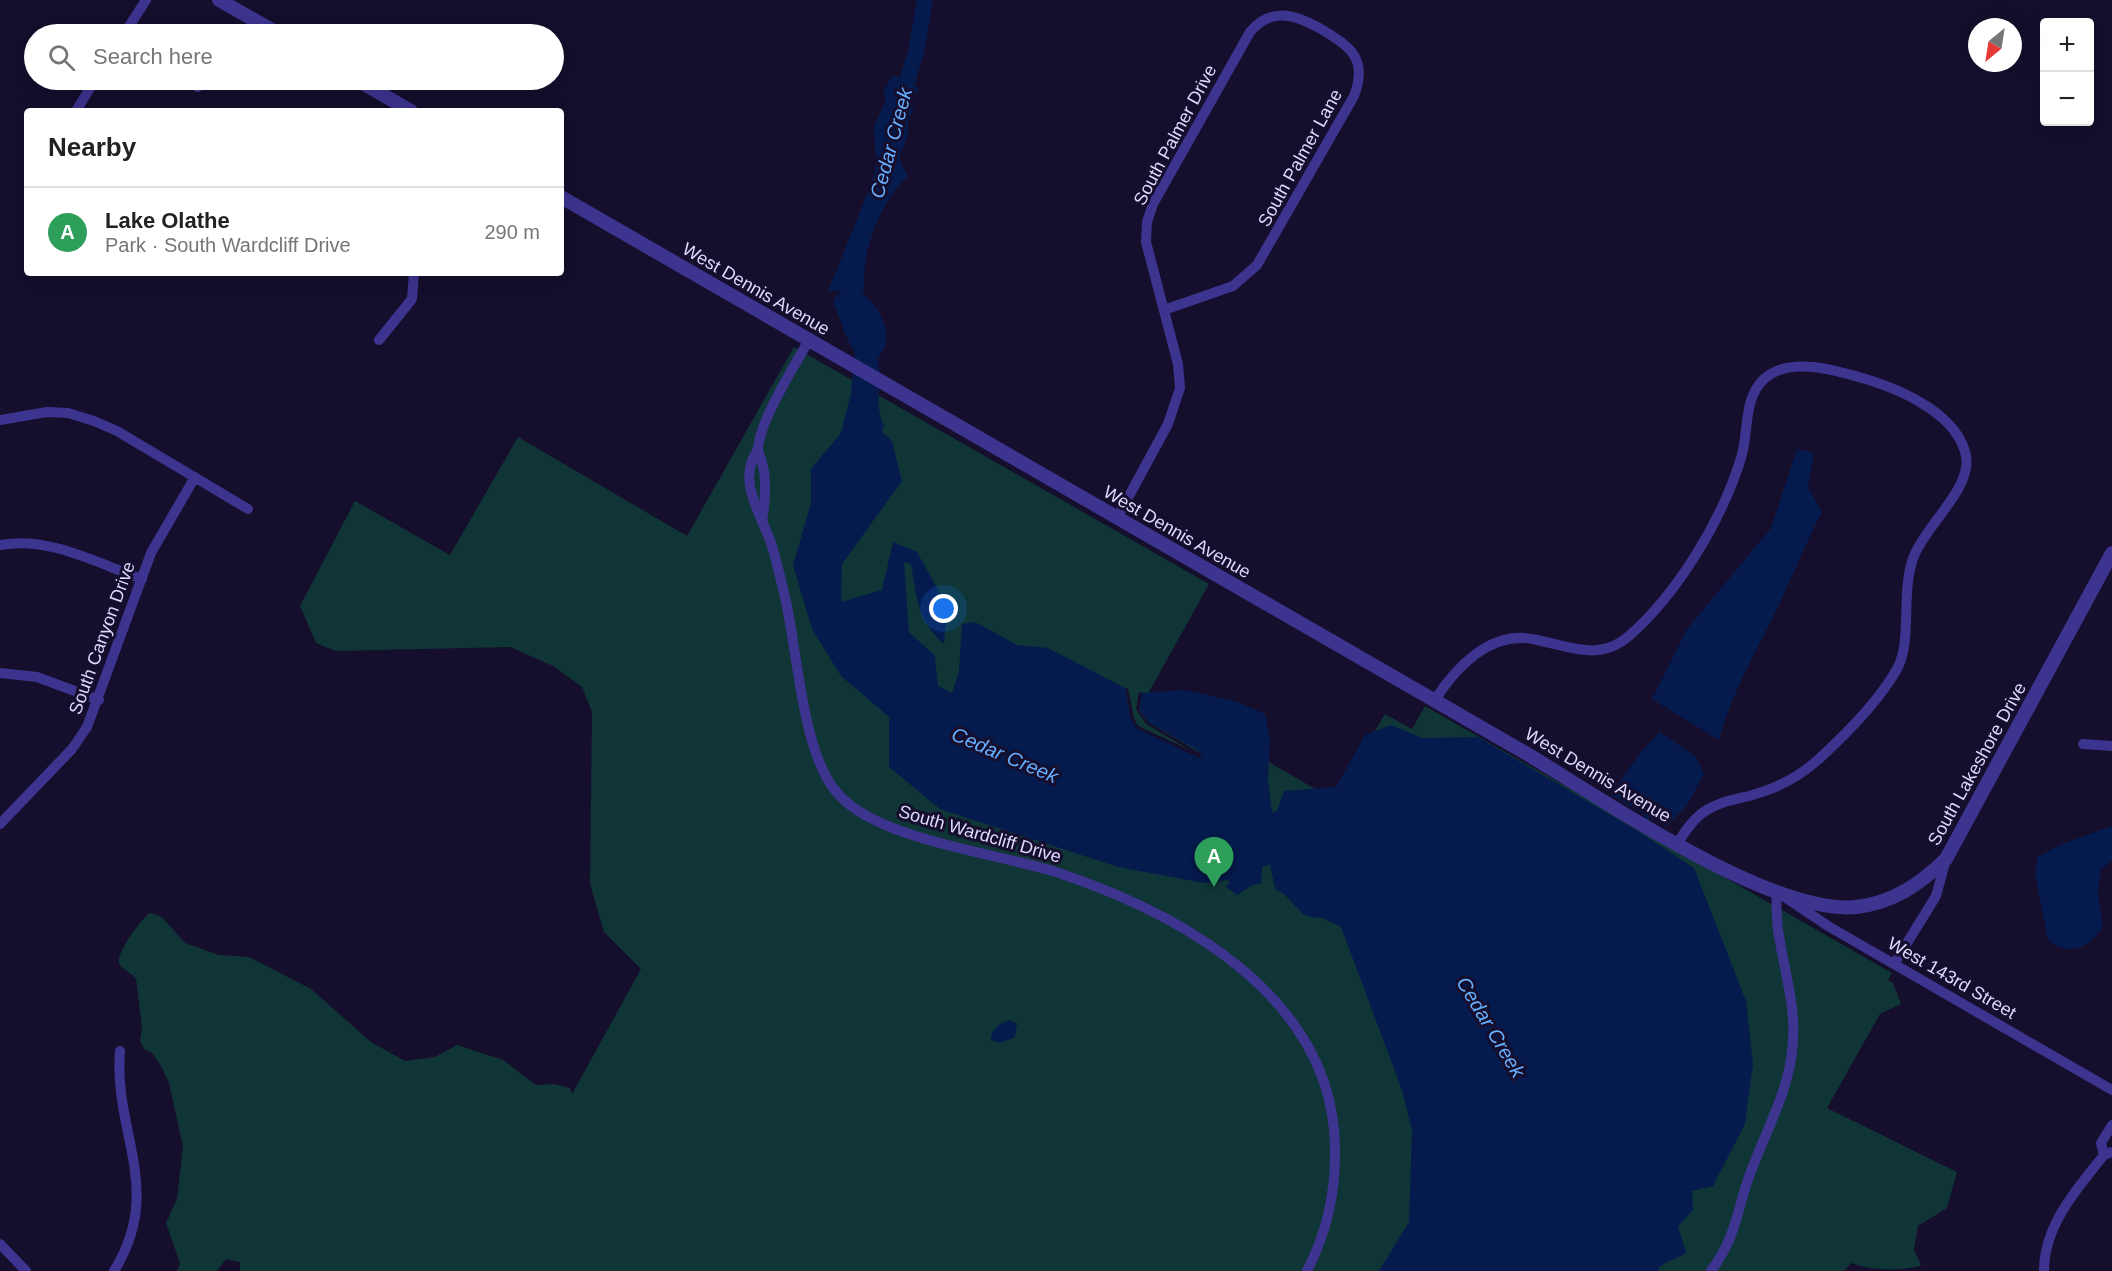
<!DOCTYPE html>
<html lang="en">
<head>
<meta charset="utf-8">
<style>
  body { margin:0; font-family:Arial,sans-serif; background:#f2f2f2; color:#222 }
  .controls { position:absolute; right:18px; top:18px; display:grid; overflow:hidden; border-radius:6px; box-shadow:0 6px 24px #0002 }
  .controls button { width:54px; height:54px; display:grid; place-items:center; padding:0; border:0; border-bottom:2px solid #e0e0e0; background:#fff; color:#222; font:30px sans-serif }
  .compass { position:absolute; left:1968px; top:18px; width:54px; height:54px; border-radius:50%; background:#fff; box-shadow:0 6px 24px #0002; rotate:210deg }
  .you { position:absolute; left:944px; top:609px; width:21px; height:21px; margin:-15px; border:4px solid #fff; border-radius:50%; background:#1a73e8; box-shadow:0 0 0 9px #1a73e833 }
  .badge { display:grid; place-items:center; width:39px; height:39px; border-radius:50%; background:#147385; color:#fff; font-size:20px; font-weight:700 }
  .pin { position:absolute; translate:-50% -50px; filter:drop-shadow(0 2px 3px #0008) }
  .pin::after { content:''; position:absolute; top:32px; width:21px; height:18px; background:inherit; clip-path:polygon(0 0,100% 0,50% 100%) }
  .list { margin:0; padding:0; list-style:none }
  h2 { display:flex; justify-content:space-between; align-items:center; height:78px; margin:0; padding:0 24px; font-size:26px }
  h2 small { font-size:20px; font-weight:400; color:#767676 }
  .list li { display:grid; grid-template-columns:39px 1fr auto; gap:18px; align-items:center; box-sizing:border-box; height:90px; padding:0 24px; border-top:2px solid #e0e0e0 }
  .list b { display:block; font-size:22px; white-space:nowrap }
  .list p { margin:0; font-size:20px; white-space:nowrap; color:#767676 }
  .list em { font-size:20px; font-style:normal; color:#767676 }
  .icon { flex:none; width:33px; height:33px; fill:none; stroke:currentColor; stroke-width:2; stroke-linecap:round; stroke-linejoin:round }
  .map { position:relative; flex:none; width:2112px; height:1271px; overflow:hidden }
  .search { position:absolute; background:#fff; box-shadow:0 6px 24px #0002; left:24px; top:24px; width:540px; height:66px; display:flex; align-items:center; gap:15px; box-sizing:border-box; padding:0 21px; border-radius:33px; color:#767676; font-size:22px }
  .panel { position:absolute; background:#fff; box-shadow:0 6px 24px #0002; left:24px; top:108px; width:540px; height:168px; border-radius:6px }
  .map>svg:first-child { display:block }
  .green { fill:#103536 }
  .water { fill:#051b4e }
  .pier { fill:#150e2c }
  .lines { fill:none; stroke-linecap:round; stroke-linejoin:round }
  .river { stroke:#051b4e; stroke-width:16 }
  .minor { stroke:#3d348f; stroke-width:10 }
  .tertiary { stroke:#3d348f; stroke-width:14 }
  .labels { text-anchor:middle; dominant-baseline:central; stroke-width:6; stroke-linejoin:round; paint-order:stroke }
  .street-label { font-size:18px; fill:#dfd8ff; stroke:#150e2c }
  .water-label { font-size:20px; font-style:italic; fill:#66afff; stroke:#150e2c }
</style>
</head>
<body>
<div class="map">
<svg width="2112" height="1271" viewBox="0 0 2112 1271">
  <rect width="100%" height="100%" fill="#150e2c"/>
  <!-- green -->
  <path class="green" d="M794,347L1209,584L1149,692L1334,800L1385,714L1412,729L1425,706L1892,973L1888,980L1893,983L1901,1004L1880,1014L1827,1108L1957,1172L1947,1208L1918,1226L1914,1249L1921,1266C1897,1271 1875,1271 1851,1263L1844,1271H240V1262L226,1259L217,1271H177L180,1263L166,1223L177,1199L183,1147L169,1083L161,1066L152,1053L144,1049L140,1040L142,1027L136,979C132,973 121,969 119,963C116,954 142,917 150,913L162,917L185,943L219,955L249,957L311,989L371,1042L405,1061L435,1057L457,1045L503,1060L536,1085L554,1084L570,1088L572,1094L641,969L604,932L590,884L592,712L582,687L553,666L510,647L335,651L316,643L300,606L355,501L450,555L518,437L687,536Z"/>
  <!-- water -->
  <path class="water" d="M893,75L919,88L912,100C915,110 910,113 908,123C907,128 909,132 907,137C900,157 895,155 908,176C878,205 862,250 864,292L860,293C875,300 889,325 886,342C886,348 880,353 878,360C883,383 873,402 884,426L882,432L892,441L902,481L842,564L841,602L882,590L893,542L917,552L947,606L944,644C917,620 917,599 911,564L904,562L909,632L935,656L938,686L952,693L959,671L962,624L975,622L1017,645L1048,648L1125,688L1131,719L1136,728L1199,757V751L1148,722L1139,709L1142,693L1184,690L1235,701L1265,714L1270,739L1268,779L1272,813L1277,811L1284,791L1336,787L1365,735L1391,725L1422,738L1478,737L1636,830L1694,868L1746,1001L1753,1064L1745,1124L1713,1186L1692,1191L1693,1210L1678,1226L1686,1253L1660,1266L1658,1271H1379L1409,1222L1412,1131L1402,1090L1341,927L1320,917L1313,918L1303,914L1284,894L1275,889L1270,864L1262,867L1261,883L1252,885L1237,895L1226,887L1230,882L1227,880L1204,883L1118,867L940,809L889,767V717L841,676L812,629L793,565L811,503V469L841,433L851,393L855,352C844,337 842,320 833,304L835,298L842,291H828L872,182L876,165L874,126L885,103L884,90Z
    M1797,449L1814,453L1808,487L1822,512C1804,546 1790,583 1773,617C1752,659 1731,695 1719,740L1652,699L1687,629L1771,528Z
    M1660,732L1696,757L1704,774L1686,807L1666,826L1651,818L1646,819L1642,813L1611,795L1640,753Z
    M2112,826V861L2101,869L2098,893L2103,927C2089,947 2070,958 2048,940L2035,874L2037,857L2062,844Z
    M1010,1020L1017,1024L1015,1037L1000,1043L991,1040C991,1028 1000,1023 1010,1020Z"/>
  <!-- pier -->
  <path class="pier" d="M1125,688L1128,689L1134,718L1138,726L1190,750L1146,724L1136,709L1139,692L1142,693L1139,710L1148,722L1203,755L1199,758L1136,728L1131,720Z"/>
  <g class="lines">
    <!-- river -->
    <path class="river" d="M900,104L916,52L925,0"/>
    <!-- minor -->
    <path class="minor" d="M124,34L146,0
      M185,80L198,87
      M76,111L95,80
      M379,340L412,299L414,273
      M0,420L47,412L68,413L94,421L117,431L248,509
      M757,451C737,481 761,514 771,543C776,559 780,576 784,593C798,648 801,755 839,795C881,841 998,853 1059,873C1187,916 1338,1002 1335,1155C1335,1197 1326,1234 1307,1271
      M1117,518L1168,424L1180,388L1178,364L1146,242L1147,222L1153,204L1250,32C1272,6 1296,15 1321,29C1351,47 1368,59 1354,96L1257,265L1233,286L1164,310
      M762,522C765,503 767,480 762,462C761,457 758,454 758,449C759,422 795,365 809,340
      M0,545C49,536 97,563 142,579
      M0,673L37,677L99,700
      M1435,700C1455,668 1490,631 1532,639C1567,645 1598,663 1629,636C1678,593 1722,520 1741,458C1749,433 1743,398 1764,379C1790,355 1839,371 1869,380C1904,391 1958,415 1966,456C1972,488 1927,524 1914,556C1900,590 1913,640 1897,669C1880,699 1846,734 1821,757C1801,776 1776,789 1749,796C1732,800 1715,803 1701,814C1691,822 1684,833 1677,844
      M2083,744L2112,746
      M0,824L72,749L87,727L151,553L195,477
      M1782,895L1828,926L2112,1090
      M1894,964L1936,896L1946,859
      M2104,1155L2101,1143L2112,1125
      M0,1244L26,1271
      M114,1271C165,1189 113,1133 120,1051
      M1711,1271C1737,1236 1736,1212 1750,1174C1770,1119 1797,1080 1793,1018C1790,975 1773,935 1777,892
      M2044,1271C2044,1225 2077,1189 2104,1155L2112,1152"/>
    <!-- tertiary -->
    <path class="tertiary" d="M219,0L279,34
      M357,80L411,111
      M561,197L1529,755C1603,800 1771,915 1856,907C1893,903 1920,884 1946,859L2112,553"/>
  </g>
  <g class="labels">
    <!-- street labels -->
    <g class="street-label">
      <text transform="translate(1175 135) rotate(-62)">South Palmer Drive</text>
      <text transform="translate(1300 158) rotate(-61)">South Palmer Lane</text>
      <text transform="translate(756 289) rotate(30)">West Dennis Avenue</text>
      <text transform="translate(1177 532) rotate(30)">West Dennis Avenue</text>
      <text transform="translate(102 638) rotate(-70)">South Canyon Drive</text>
      <text transform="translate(1977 764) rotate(-61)">South Lakeshore Drive</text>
      <text transform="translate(1598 775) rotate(31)">West Dennis Avenue</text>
      <text transform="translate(980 834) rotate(16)">South Wardcliff Drive</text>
      <text transform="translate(1952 978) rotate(30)">West 143rd Street</text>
    </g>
    <!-- water labels -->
    <g class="water-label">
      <text transform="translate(891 143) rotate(-75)">Cedar Creek</text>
      <text transform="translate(1005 755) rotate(23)">Cedar Creek</text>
      <text transform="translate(1491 1027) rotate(59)">Cedar Creek</text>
    </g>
  </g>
</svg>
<div class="controls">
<button>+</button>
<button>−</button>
</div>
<svg class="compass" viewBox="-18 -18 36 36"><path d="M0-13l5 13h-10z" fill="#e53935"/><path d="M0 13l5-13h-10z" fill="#767676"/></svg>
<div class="you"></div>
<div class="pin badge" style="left:1214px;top:887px;background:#2e9e5b">A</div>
<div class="search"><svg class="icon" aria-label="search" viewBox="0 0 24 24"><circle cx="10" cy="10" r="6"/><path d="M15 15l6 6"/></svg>Search here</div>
<section class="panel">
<h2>Nearby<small></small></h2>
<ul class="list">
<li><span class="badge" style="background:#2e9e5b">A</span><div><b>Lake Olathe</b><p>Park · South Wardcliff Drive</p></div><em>290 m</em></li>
</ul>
</section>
</div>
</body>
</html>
